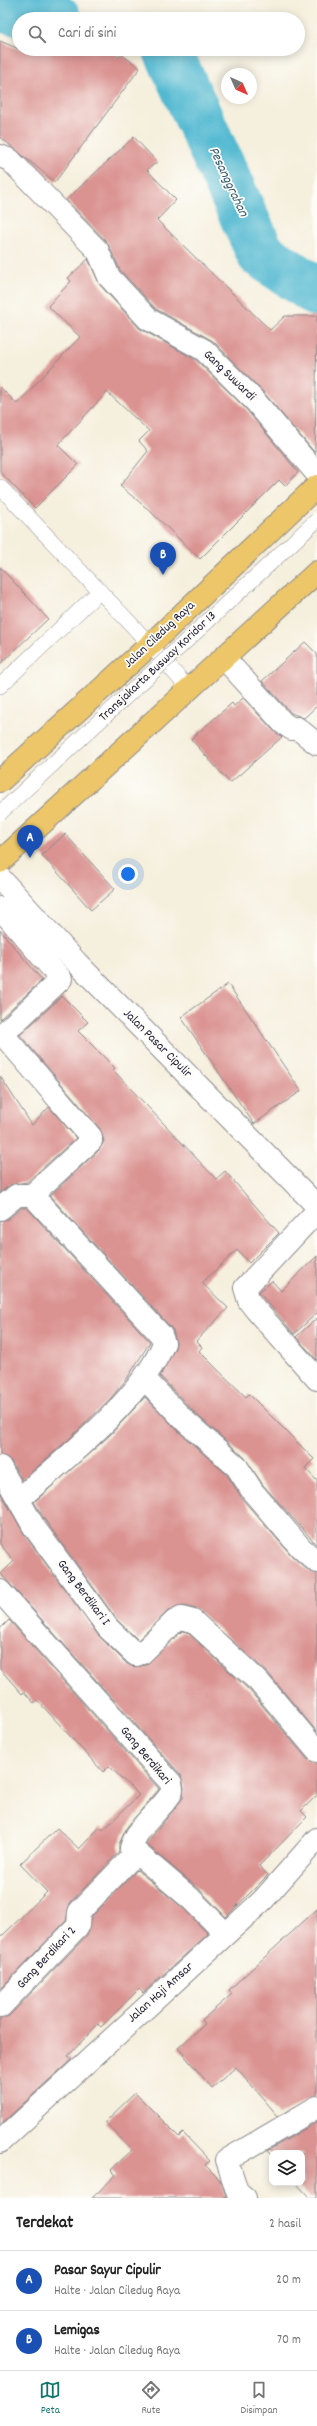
<!DOCTYPE html>
<html lang="id">
<head>
<meta charset="utf-8">
<style>
  body { margin:0; font-family:Dekko,sans-serif; background:#f2f2f2; color:#222 }
  .controls { position:absolute; right:12px; bottom:12px; display:grid; overflow:hidden; border-radius:8px; box-shadow:0 2px 10px #0003 }
  .controls button { width:36px; height:36px; display:grid; place-items:center; padding:0; border:0; border-bottom:1px solid #e0e0e0; background:#fff; color:#222; font:20px sans-serif }
  .compass { position:absolute; left:221px; top:68px; width:36px; height:36px; border-radius:50%; background:#fff; box-shadow:0 2px 10px #0003; rotate:135deg }
  .you { position:absolute; left:128px; top:874px; width:14px; height:14px; margin:-10px; border:3px solid #fff; border-radius:50%; background:#1a73e8; box-shadow:0 0 0 6px #1a73e833 }
  .badge { display:grid; place-items:center; width:26px; height:26px; border-radius:50%; background:#0f766e; color:#fff; font-size:13px; font-weight:700 }
  .pin { position:absolute; translate:-50% -33px; filter:drop-shadow(0 1px 2px #0008) }
  .pin::after { content:''; position:absolute; top:21px; width:14px; height:12px; background:inherit; clip-path:polygon(0 0,100% 0,50% 100%) }
  .list { margin:0; padding:0; list-style:none }
  h2 { display:flex; justify-content:space-between; align-items:center; height:52px; margin:0; padding:0 16px; font-size:17px }
  h2 small { font-size:13px; font-weight:400; color:#767676 }
  .list li { display:grid; grid-template-columns:26px 1fr auto; gap:12px; align-items:center; box-sizing:border-box; height:60px; padding:0 16px; border-top:1px solid #e0e0e0 }
  .list b { display:block; font-size:15px; white-space:nowrap }
  .list p { margin:0; font-size:13px; white-space:nowrap; color:#767676 }
  .list em { font-size:13px; font-style:normal; color:#767676 }
  .icon { flex:none; width:22px; height:22px; fill:none; stroke:currentColor; stroke-width:2; stroke-linecap:round; stroke-linejoin:round }
  .map { position:relative; flex:none; width:317px; height:2198px; overflow:hidden }
  .search { position:absolute; background:#fff; box-shadow:0 2px 10px #0003; left:12px; right:12px; top:12px; height:44px; display:flex; align-items:center; gap:10px; box-sizing:border-box; padding:0 14px; border-radius:22px; color:#767676; font-size:15px }
  .sheet { height:172px; background:#fff }
  nav { display:flex; justify-content:space-around; align-items:center; box-sizing:border-box; height:56px; border-top:1px solid #e0e0e0; background:#fff; font-size:11px; color:#767676 }
  nav a { display:grid; justify-items:center; gap:2px }
  nav .on { color:#0f766e }
  .map>svg:first-child { display:block }
  .lines { fill:none; stroke-linecap:round; stroke-linejoin:round }
  .river { stroke:#53b9d1; stroke-width:49 }
  .building { fill:#da9391 }
  .service-casing { stroke:#8c888c; stroke-width:16 }
  .minor-casing { stroke:#8c888c; stroke-width:24 }
  .primary-casing { stroke:#8c888c; stroke-width:24 }
  .service { stroke:#fff; stroke-width:15 }
  .minor { stroke:#fff; stroke-width:22 }
  .primary { stroke:#ecc669; stroke-width:22 }
  .service-bridge-casing { stroke:#8c888c; stroke-width:16; stroke-linecap:butt }
  .service-bridge { stroke:#fff; stroke-width:15 }
  .labels { text-anchor:middle; dominant-baseline:central; stroke-width:3.5; stroke-linejoin:round; paint-order:stroke }
  .street-label { font-size:13px; fill:#22223b; stroke:#fdfcf7 }
  .water-label { font-size:14px; font-style:italic; fill:#365e77; stroke:#fdfcf7 }
</style>
</head>
<body>
<div class="map">
<svg width="317" height="2198" viewBox="0 0 317 2198">
  <rect width="100%" height="100%" fill="#fdfcf7"/>
  <filter id="ink" filterUnits="userSpaceOnUse"><feTurbulence type="fractalNoise" baseFrequency=".025" numOctaves="2"/><feDisplacementMap in="SourceGraphic" scale="8" xChannelSelector="R" yChannelSelector="G"/><feConvolveMatrix kernelMatrix="1 2 1 2 8 2 1 2 1" color-interpolation-filters="sRGB"/></filter>
  <filter id="wash" filterUnits="userSpaceOnUse"><feTurbulence type="fractalNoise" baseFrequency=".012" numOctaves="4" result="noise"/><feDisplacementMap in="SourceGraphic" scale="16" xChannelSelector="R" yChannelSelector="G"/><feGaussianBlur stdDeviation="0.9" result="paint"/><feColorMatrix in="noise" values="0 0 0 0 0 0 0 0 0 0 0 0 0 0 0 0 0 1.4 0 .05"/><feComposite in="paint" operator="in"/></filter>
  <g filter="url(#wash)">
    <rect width="100%" height="100%" fill="#f5efdd"/>
    <g class="lines">
      <!-- river -->
      <path class="river" d="M0,8L57,19
        M167,49L261,254L317,292"/>
    </g>
    <g id="blocks">
      <!-- building -->
      <path class="building" d="M0,41L19,49H107L119,57L121,54L140,68L55,182L0,137Z
        M134,137L157,162L147,170L176,200L157,220L270,330L285,316H317L315,453L264,393L213,341L156,309L120,270L107,242L66,200Z
        M88,259L100,285L139,328L196,360L246,409L298,472L285,486L279,480L200,559L149,510L120,486L148,451L139,441L149,431L107,392L58,445L78,465L35,508L0,472V387L17,404L80,337L48,306L71,281L68,278Z
        M0,567L48,619L0,664Z
        M305,642L317,654V706L304,718L291,713L262,681Z
        M243,698L274,731L282,737L230,783L191,739L232,703L234,706Z
        M65,834L115,889L91,910L42,855Z
        M0,930L42,980L0,1019Z
        M228,984L301,1091L254,1124L181,1017Z
        M62,996L88,1022L78,1031L115,1068L113,1070L216,1179L225,1171L279,1233L249,1263L237,1250L202,1283L228,1308L196,1341L202,1347L199,1351L219,1371L246,1397L249,1394L314,1459L305,1468L317,1481V1545L263,1485L245,1458L194,1412L160,1376L175,1348L176,1343L173,1330L50,1196L99,1150L104,1141L100,1129L20,1035Z
        M0,1076L32,1125L49,1107L76,1138L27,1182L10,1185L0,1193Z
        M21,1208H27L150,1342L128,1377L111,1398L70,1438L22,1480L11,1461L0,1455V1221L8,1219Z
        M317,1256V1313L294,1334L259,1292L272,1281L281,1291Z
        M317,1318V1360L296,1337Z
        M145,1397L177,1430L227,1475L243,1500L292,1556L309,1571L317,1574V1732L268,1673L196,1609L184,1606L169,1610L138,1640L117,1620L45,1520L34,1502L109,1436Z
        M0,1492L24,1534L98,1635L127,1664L134,1667L146,1665L182,1631L187,1632L250,1691L307,1759L317,1763V1795L301,1811L307,1817L259,1866L268,1875L226,1917L199,1889L146,1844L183,1798L184,1787L181,1775L1,1574L14,1561L0,1544Z
        M9,1620L159,1789L127,1827L119,1844V1852L70,1903L66,1921L0,1989V1938L47,1892L20,1864L57,1828L79,1849L100,1827L103,1830L139,1795L109,1766L103,1772L37,1700L34,1703L24,1692L22,1694L0,1669V1629Z
        M137,1870L183,1908L208,1934L143,1993L139,1989L101,2027L98,2024L68,2056L72,2059L0,2125V2019L9,2016L87,1935L91,1917Z
        M317,1909V2095L278,2116L236,2067L212,2088L178,2048L205,2024L202,2020L232,1994L229,1990Z
        M135,2093L179,2137L183,2133L210,2161L205,2165L220,2180L227,2198H92L116,2175L111,2170L132,2150L105,2122Z
        M317,2122V2198H310L296,2183H302V2153H272V2156L267,2151Z"/>
    </g>
  </g>
  <g filter="url(#ink)">
    <use href="#blocks" fill-opacity="0" stroke="#8c888c" stroke-width="1"/>
    <g class="lines">
      <defs>
        <path id="service" d="M0,487L131,624L190,690
          M0,686L100,591"/>
        <path id="minor" d="M0,156L10,160L98,251L109,277L148,319L204,350L255,401L317,474
          M225,659L283,723L292,729L297,728L317,744
          M0,878L77,963L317,1206
          M0,908L61,979L6,1031L5,1037L91,1137V1141L32,1195
          M0,1209L17,1195H32L161,1335L164,1343C142,1398 64,1460 19,1499
          M317,1211L245,1288L249,1301L256,1310L317,1379
          M144,1378L185,1421L237,1467L253,1492L301,1548L317,1562
          M0,1467L34,1527L108,1628L136,1655L142,1653L175,1621L181,1618L193,1621L259,1682L317,1751
          M0,1591L171,1783C172,1787 173,1791 170,1795C158,1813 137,1826 131,1848L191,1899L226,1934
          M0,2007L78,1926L79,1912L135,1854
          M0,2142L263,1900L317,1839
          M245,2198L237,2191L227,2160L317,2107"/>
        <path id="primary" d="M0,781L150,645L317,486
          M0,862L317,572"/>
      </defs>
      <!-- service casing -->
      <use href="#service" class="service-casing"/>
      <!-- minor casing -->
      <use href="#minor" class="minor-casing"/>
      <!-- primary casing -->
      <use href="#primary" class="primary-casing"/>
      <!-- service -->
      <use href="#service" class="service"/>
      <!-- minor -->
      <use href="#minor" class="minor"/>
      <!-- primary -->
      <use href="#primary" class="primary"/>
      <defs>
        <path id="service-bridge" d="M0,813L317,520"/>
      </defs>
      <!-- service-bridge casing -->
      <use href="#service-bridge" class="service-bridge-casing"/>
      <!-- service-bridge -->
      <use href="#service-bridge" class="service-bridge"/>
    </g>
  </g>
  <g class="labels">
    <!-- street labels -->
    <g class="street-label">
      <text transform="translate(229 376) rotate(44)">Gang Suwardi</text>
      <text transform="translate(160 635) rotate(-43)">Jalan Ciledug Raya</text>
      <text transform="translate(158 667) rotate(-43)">Transjakarta Busway Koridor 13</text>
      <text transform="translate(157 1044) rotate(45)">Jalan Pasar Cipulir</text>
      <text transform="translate(83 1593) rotate(53)">Gang Berdikari I</text>
      <text transform="translate(145 1756) rotate(50)">Gang Berdikari</text>
      <text transform="translate(47 1958) rotate(-47)">Gang Berdikari 2</text>
      <text transform="translate(161 1993) rotate(-42)">Jalan Haji Amsar</text>
    </g>
    <!-- water labels -->
    <g class="water-label">
      <text transform="translate(228 182) rotate(65)">Pesanggrahan</text>
    </g>
  </g>
</svg>
<div class="controls">
<button><svg class="icon" aria-label="layers" viewBox="0 0 24 24"><path d="M12 4l9 5-9 5-9-5zM3 14l9 5 9-5"/></svg></button>
</div>
<svg class="compass" viewBox="-18 -18 36 36"><path d="M0-13l5 13h-10z" fill="#e53935"/><path d="M0 13l5-13h-10z" fill="#767676"/></svg>
<div class="you"></div>
<div class="pin badge" style="left:30px;top:858px;background:#1a4fb4">A</div>
<div class="pin badge" style="left:163px;top:575px;background:#1a4fb4">B</div>
<div class="search"><svg class="icon" aria-label="search" viewBox="0 0 24 24"><circle cx="10" cy="10" r="6"/><path d="M15 15l6 6"/></svg>Cari di sini</div>
</div>
<section class="sheet">
<h2>Terdekat<small>2 hasil</small></h2>
<ul class="list">
<li><span class="badge" style="background:#1a4fb4">A</span><div><b>Pasar Sayur Cipulir</b><p>Halte · Jalan Ciledug Raya</p></div><em>20 m</em></li>
<li><span class="badge" style="background:#1a4fb4">B</span><div><b>Lemigas</b><p>Halte · Jalan Ciledug Raya</p></div><em>70 m</em></li>
</ul>
</section>
<nav>
<a class="on"><svg class="icon" aria-label="map" viewBox="0 0 24 24"><path d="M3 6l6-2 6 2 6-2v14l-6 2-6-2-6 2zM9 4v14M15 6v14"/></svg>Peta</a>
<a><svg class="icon" aria-label="directions" viewBox="0 0 24 24"><path d="M12 3l9 9-9 9-9-9zM9 14v-3h6M13 9l2 2-2 2"/></svg>Rute</a>
<a><svg class="icon" aria-label="saved" viewBox="0 0 24 24"><path d="M7 4h10v16l-5-4-5 4z"/></svg>Disimpan</a>
</nav>
</body>
</html>
